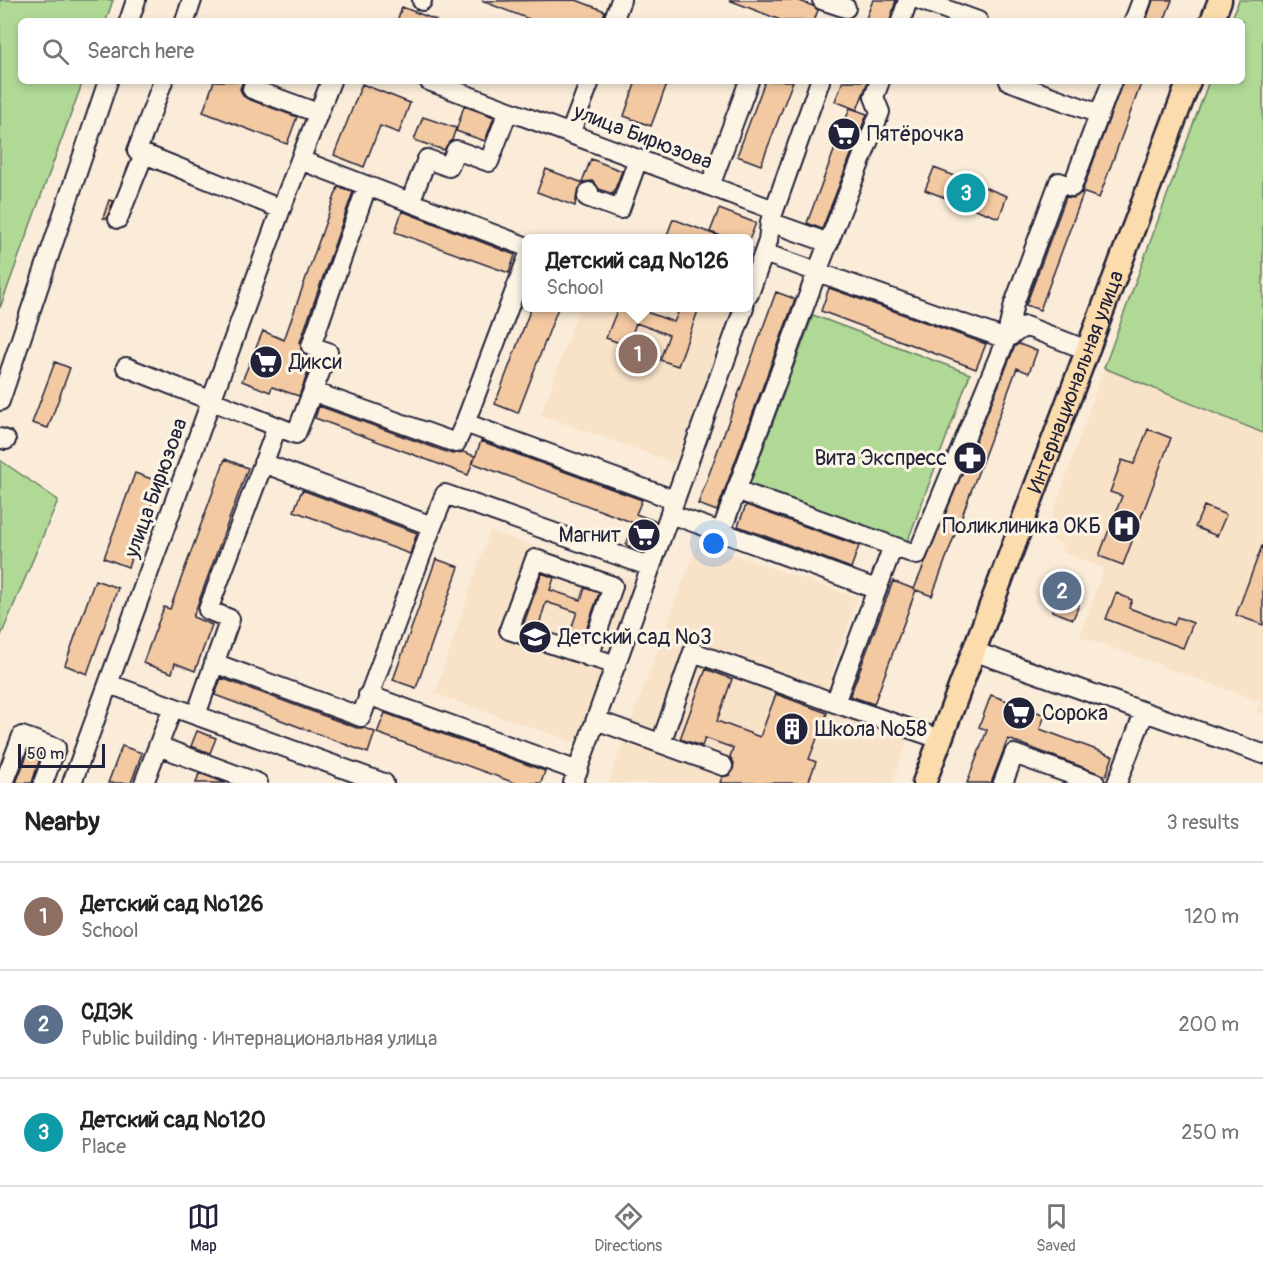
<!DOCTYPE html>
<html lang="en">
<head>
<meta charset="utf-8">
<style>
  body { margin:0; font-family:Pangolin,sans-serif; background:#f2f2f2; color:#222 }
  .scale { position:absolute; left:18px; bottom:15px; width:87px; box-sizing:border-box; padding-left:6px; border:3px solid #22223b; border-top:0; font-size:16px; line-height:21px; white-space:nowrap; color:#22223b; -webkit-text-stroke:4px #fcf5e5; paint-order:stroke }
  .you { position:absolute; left:714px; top:544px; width:21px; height:21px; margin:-15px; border:4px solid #fff; border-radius:50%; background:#1a73e8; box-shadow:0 0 0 9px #1a73e833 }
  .badge { display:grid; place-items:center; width:39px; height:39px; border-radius:50%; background:#22223b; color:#fff; font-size:20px; font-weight:700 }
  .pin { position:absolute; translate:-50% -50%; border:3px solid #fff; box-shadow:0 2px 6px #0006 }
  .popup { position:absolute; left:522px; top:234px; width:231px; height:78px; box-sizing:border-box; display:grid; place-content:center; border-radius:9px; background:#fff; filter:drop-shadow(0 2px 4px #0005); font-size:20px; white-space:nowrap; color:#767676 }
  .popup b { font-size:22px; color:#222 }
  .popup::after { content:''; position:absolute; left:50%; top:100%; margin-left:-12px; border:12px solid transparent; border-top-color:#fff }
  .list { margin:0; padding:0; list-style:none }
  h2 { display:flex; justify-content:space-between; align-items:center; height:78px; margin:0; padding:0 24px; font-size:26px }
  h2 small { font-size:20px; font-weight:400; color:#767676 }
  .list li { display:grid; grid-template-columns:39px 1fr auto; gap:18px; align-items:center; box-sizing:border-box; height:108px; padding:0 24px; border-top:2px solid #e0e0e0 }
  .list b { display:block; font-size:22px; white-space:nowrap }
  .list p { margin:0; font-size:20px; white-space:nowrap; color:#767676 }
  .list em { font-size:20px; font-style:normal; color:#767676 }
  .icon { flex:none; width:33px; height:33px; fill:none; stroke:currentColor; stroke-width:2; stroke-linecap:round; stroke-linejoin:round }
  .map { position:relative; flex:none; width:1263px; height:783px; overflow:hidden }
  .search { position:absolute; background:#fff; box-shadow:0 3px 9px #0003; left:18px; right:18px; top:18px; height:66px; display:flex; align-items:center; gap:15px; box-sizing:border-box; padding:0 21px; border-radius:9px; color:#767676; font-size:22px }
  .sheet { height:402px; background:#fff }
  nav { display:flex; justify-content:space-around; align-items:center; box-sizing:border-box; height:84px; border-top:2px solid #e0e0e0; background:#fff; font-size:16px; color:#767676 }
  nav a { display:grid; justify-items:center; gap:3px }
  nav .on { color:#22223b }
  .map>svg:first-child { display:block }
  .built { fill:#f8e2c8 }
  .green { fill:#b0d996; stroke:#697e68; stroke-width:1.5 }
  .building { fill:#f3c9a2; stroke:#22223b; stroke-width:1.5 }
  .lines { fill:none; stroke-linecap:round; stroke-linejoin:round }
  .minor-casing { stroke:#22223b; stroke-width:22 }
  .major-casing { stroke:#22223b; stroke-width:27 }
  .minor { stroke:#fcf5e5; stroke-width:18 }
  .major { stroke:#fcdcac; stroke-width:22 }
  .labels { text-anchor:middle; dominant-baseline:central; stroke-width:6; stroke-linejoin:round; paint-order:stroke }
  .poi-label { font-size:21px; fill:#22223b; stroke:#fcf5e5; text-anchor:start }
  .street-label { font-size:21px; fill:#22223b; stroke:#fcf5e5 }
</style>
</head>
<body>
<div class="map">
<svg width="1263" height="783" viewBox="0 0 1263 783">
  <rect width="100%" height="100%" fill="#faecd8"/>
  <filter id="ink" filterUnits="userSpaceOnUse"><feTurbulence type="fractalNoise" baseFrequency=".0167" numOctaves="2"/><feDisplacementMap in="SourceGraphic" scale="12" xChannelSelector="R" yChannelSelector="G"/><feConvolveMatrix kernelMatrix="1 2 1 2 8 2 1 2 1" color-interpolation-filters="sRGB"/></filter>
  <g filter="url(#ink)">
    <!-- built -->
    <path class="built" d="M1239,0H1263V714L1257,712L1261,702L1080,636L1104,568L1060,551L1063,544L1045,537L1104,368L1209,81H1242V21H1231Z
      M579,308H731L676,463L541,415Z
      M490,531L635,581L580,744L435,694Z
      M698,542L857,598L824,698L911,732L892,783H608Z"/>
    <!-- green -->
    <path class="green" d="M0,0H113L106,21H21V81H83L0,308Z
      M1239,0H1263V433L1104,368L1209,81H1242V21H1231Z
      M813,315L970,374L907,543L750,484Z
      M0,460L58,500L0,638Z"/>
    <!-- building -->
    <path class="building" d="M576,0L605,11L602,21H534L482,1Z
      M729,0H797L813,6L818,10L814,21H783Z
      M873,0H896L890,21H865Z
      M1153,0H1172L1164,21H1146Z
      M402,7L436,20L435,21H397Z
      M214,81H243L240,89L243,96L248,99L297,117L287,144L203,112Z
      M636,81H668L651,126L624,116Z
      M765,81H793L761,165L737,156Z
      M843,81H868L857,110L835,101Z
      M1123,81H1142L1099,198L1082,192Z
      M362,84L410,103L399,133L380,126L364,167L334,155Z
      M464,106L494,117L485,141L456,131Z
      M850,108L867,114L822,229L807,223Z
      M423,117L456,128L452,140L449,142L444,150L414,140Z
      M591,159L622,171L613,194L599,189L593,181L582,182Z
      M934,168L1007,196L999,218L925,190Z
      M546,169L583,183L577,193L575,206L537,192Z
      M338,187L353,192L300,342L302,353L313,359L299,396L272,387L270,392L242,381L263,331L284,340Z
      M1081,193L1083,194L1040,310L1026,305L1066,197L1074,198Z
      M109,200L113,201L107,219L103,218Z
      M719,209L756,223L750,238H727L710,232Z
      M402,211L515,255L509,273L395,232Z
      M673,219L724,238H666Z
      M829,288L986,344L976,369L821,311Z
      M776,292L795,299L717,511L698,504Z
      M531,308H558L518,413L495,404Z
      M618,308H642L641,310L674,322L680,308H699L678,366L660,360L669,335L636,323L628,346L606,338Z
      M1019,344L1037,351L1029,373L1017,368L932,596L916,590L874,704L850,696L893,581L914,589L1015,346Z
      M55,362L70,368L48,428L32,423Z
      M319,406L452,454L463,452L475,456L468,475L315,418Z
      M1148,429L1171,438L1123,565L1099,556L1122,496L1110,492L1122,460L1134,464Z
      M481,441L642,500L636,514L655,521L644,552L626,545L634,523L473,463Z
      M225,459L248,468L193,617L212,625L195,671L175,663L172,673L143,663L164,607L170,609Z
      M135,473L160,482L128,567L104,558Z
      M302,490L417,533L410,554L294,511Z
      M746,505L859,546L851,568L738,526Z
      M1204,506L1226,515L1217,536L1195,527Z
      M1262,546H1263V625L1236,615Z
      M436,559L459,567L416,688L393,680Z
      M542,573L554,578L550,590L581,600L585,588L599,593L582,642L568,638L577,612L546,602L538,628L524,623Z
      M1065,577L1078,582L1070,601L1079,605L1073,619L1052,611Z
      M95,580L118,588L87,674L65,665Z
      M1116,593L1132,600L1129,608L1174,625L1177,617L1193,623L1183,648L1106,619Z
      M706,669L732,679L717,721L760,737L776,694L827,713L809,759L816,762L808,783H720L722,777L730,775L733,770L734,763L730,757L733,748L705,738L702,746L680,739Z
      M221,678L357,728H364L375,732L368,753L215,695Z
      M991,695L1045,715L1040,729L1113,756L1106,776L1008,739L991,783H967L987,730L979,727Z
      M385,713L545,771L541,783H515L377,733Z
      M197,731L216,738L210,753L191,746Z
      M122,746L142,753L131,783H108Z
      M29,750L41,755L32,783H16Z
      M199,773L226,783H196Z"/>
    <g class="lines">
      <defs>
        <path id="minor" d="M822,0L846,8
          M920,0L978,21
          M422,1V0
          M129,21L136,0
          M185,21L192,0
          M613,21L621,0
          M901,21L908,0
          M1134,21L1142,0
          M163,81L137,151L281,209
          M255,81L252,89L318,113
          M429,81L774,210
          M1009,81L1099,114
          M570,134L590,81
          M300,160L527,247
          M710,186L749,81
          M589,192L587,197L620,209L638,159
          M410,202L427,159L449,167L456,150L489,162L508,111
          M118,219L144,154
          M770,222L829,243
          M764,253L1006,339L1025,326L1087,350
          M749,294L768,241L770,222L820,81
          M126,367L296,434L328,352L311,346L367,186
          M314,392L456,443L465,423L675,500
          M0,401L108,81
          M465,423L527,259
          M0,438L6,440
          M736,490L893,546
          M670,514L721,532L817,272L880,112L874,97L880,81
          M432,526L445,494L651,567
          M721,532L876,589
          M973,651L1263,754
          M589,657L613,586L535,559L509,630L616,665
          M214,663L361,717L432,526L263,463
          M109,684L384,783
          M368,695L578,771
          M196,715L230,619L208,610L277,427
          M596,720L723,766
          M940,739L835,703L893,546L917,555L1006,339L1014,304L1059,182L1072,187L1112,81
          M661,743L693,652L835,703
          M158,746L258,783
          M4,783L22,736L56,748L43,783
          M72,783L281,209L331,81
          M144,783L173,707
          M573,783L744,308
          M1003,783L1014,754L1095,783
          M1117,783L1144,713"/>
        <g id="major">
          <path d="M1212,21L1220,0"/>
          <path id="s1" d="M924,783L1189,81"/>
        </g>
      </defs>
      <!-- minor casing -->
      <use href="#minor" class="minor-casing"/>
      <!-- major casing -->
      <use href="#major" class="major-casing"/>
      <!-- minor -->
      <use href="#minor" class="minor"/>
      <!-- major -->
      <use href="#major" class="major"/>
    </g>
  </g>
  <!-- icons -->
  <defs>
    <symbol id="supermarket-disc" viewBox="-11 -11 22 22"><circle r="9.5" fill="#22223b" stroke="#fcf5e5"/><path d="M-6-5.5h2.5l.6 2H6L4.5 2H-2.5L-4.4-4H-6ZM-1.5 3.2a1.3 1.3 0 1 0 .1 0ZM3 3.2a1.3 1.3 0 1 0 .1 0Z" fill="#fff"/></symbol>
    <symbol id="pharmacy-disc" viewBox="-11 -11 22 22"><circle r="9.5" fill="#22223b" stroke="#fcf5e5"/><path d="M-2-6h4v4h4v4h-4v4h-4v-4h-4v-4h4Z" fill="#fff"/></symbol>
    <symbol id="hospital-disc" viewBox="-11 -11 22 22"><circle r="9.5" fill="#22223b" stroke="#fcf5e5"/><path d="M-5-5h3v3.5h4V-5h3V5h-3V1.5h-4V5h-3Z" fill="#fff"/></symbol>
    <symbol id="school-disc" viewBox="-11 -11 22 22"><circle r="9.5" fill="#22223b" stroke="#fcf5e5"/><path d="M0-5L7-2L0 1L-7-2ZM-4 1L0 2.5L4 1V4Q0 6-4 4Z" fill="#fff"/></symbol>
    <symbol id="building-disc" viewBox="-11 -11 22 22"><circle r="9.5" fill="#22223b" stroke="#fcf5e5"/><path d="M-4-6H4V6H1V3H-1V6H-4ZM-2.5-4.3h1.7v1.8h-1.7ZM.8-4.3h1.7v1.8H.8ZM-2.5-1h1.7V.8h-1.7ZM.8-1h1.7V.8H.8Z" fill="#fff"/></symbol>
  </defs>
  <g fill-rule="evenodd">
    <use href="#supermarket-disc" x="825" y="115" width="38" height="38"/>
    <use href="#supermarket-disc" x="247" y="343" width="38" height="38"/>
    <use href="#pharmacy-disc" x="951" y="439" width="38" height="38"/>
    <use href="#hospital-disc" x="1105" y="507" width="38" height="38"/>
    <use href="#supermarket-disc" x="625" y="516" width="38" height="38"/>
    <use href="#school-disc" x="516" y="618" width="38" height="38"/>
    <use href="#supermarket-disc" x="1000" y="694" width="38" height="38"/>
    <use href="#building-disc" x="773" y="710" width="38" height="38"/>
  </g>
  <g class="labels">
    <!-- poi labels -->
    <g class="poi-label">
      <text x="867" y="134">Пятёрочка</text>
      <text x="289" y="362">Дикси</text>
      <text x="947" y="458" text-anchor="end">Вита Экспресс</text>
      <text x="1101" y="526" text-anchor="end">Поликлиника ОКБ</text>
      <text x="621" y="535" text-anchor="end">Магнит</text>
      <text x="558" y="637">Детский сад №3</text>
      <text x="1042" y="713">Сорока</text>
      <text x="815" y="729">Школа №58</text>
    </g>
    <!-- street labels -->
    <g class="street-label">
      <text transform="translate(643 137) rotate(21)">улица Бирюзова</text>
      <text stroke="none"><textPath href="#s1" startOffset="429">Интернациональная улица</textPath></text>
      <text transform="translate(156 488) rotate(-70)">улица Бирюзова</text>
    </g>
  </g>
</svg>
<div class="scale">50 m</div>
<div class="you"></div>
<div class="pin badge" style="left:638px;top:354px;background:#8d6e63">1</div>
<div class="popup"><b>Детский сад №126</b>School</div>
<div class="pin badge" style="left:1062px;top:591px;background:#5c6f8a">2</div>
<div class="pin badge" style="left:966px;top:193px;background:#0f9aa8">3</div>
<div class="search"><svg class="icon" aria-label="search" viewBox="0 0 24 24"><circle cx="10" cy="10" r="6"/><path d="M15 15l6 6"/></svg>Search here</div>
</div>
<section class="sheet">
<h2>Nearby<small>3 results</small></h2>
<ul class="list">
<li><span class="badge" style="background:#8d6e63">1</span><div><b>Детский сад №126</b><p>School</p></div><em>120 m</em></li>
<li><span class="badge" style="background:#5c6f8a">2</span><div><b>СДЭК</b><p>Public building · Интернациональная улица</p></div><em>200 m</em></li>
<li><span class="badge" style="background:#0f9aa8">3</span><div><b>Детский сад №120</b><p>Place</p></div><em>250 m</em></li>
</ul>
</section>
<nav>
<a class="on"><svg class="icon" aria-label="map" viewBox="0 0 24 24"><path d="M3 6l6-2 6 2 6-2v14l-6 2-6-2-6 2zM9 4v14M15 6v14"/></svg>Map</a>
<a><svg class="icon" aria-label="directions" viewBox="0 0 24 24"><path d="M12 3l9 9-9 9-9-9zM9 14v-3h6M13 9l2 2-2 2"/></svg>Directions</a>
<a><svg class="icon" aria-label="saved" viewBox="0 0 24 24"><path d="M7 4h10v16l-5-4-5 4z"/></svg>Saved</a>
</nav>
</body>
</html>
